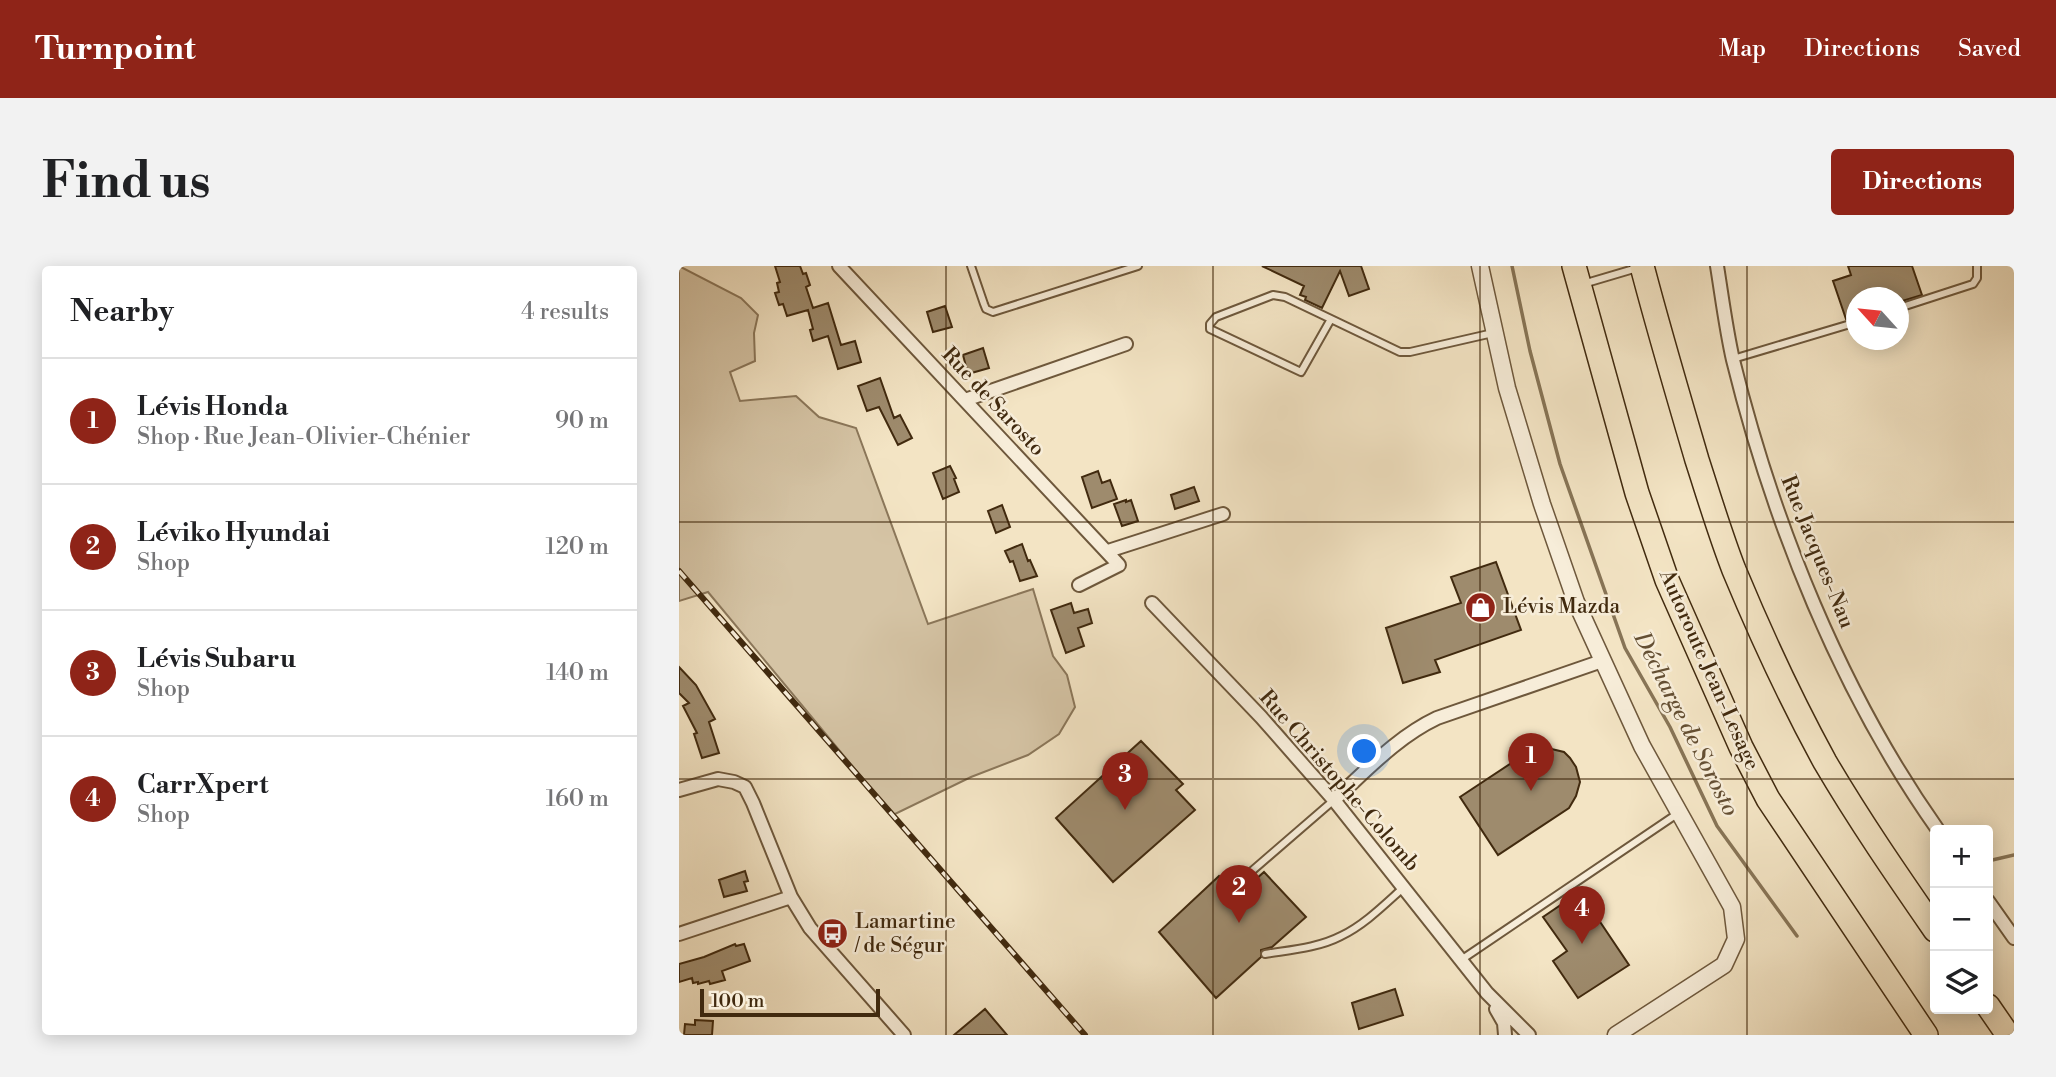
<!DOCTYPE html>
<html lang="en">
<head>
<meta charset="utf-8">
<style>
  body { margin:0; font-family:"Libre Bodoni",serif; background:#f2f2f2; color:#202124 }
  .controls { position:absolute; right:21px; bottom:21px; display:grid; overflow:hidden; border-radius:7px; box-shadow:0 4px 18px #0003 }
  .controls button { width:63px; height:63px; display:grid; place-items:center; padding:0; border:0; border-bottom:2px solid #e0e0e0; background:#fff; color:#202124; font:35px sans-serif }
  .compass { position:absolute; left:1167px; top:21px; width:63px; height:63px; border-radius:50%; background:#fff; box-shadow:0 4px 18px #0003; rotate:297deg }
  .scale { position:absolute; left:21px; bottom:18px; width:180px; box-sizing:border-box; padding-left:7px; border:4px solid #412a0f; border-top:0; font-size:19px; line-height:24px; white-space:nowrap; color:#412a0f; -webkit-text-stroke:5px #f7edd9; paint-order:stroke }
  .you { position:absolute; left:686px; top:486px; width:24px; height:24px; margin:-18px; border:5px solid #fff; border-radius:50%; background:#1a73e8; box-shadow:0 0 0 10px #1a73e833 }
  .badge { display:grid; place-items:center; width:46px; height:46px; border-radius:50%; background:#8f2418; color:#fff; font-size:23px; font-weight:700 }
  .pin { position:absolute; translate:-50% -58px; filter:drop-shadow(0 2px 4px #0008) }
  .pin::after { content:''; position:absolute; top:37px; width:24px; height:21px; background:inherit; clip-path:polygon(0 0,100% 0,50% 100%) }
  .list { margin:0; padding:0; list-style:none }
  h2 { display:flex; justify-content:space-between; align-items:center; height:91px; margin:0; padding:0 28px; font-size:30px }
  h2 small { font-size:23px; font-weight:400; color:#757577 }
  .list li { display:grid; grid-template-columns:46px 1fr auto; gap:21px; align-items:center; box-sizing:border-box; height:126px; padding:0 28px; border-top:2px solid #e0e0e0 }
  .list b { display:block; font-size:26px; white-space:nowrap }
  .list p { margin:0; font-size:23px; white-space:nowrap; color:#757577 }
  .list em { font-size:23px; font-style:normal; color:#757577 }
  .icon { flex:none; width:38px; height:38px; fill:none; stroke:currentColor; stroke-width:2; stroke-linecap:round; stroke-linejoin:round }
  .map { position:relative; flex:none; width:1335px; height:769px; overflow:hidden; border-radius:7px }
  header { display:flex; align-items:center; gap:42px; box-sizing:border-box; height:98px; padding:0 35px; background:#8f2418; color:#fff }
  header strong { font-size:33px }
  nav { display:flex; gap:38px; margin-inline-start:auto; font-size:24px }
  .intro { display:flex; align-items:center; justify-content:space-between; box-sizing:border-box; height:168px; padding:0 42px }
  h1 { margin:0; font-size:49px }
  .button { padding:18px 32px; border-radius:7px; background:#8f2418; color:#fff; font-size:24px; font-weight:700 }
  main { display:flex; gap:42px; padding:0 42px }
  aside { flex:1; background:#fff; border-radius:7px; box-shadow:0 4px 18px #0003 }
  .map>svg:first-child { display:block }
  .green { fill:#d5c4a5; stroke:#8b775a; stroke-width:2 }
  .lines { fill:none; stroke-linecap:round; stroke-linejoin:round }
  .stream { stroke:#877456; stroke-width:3.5 }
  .building { fill:#9e8b6d; stroke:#412a0f; stroke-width:2 }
  .service-casing { stroke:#6e583c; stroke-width:10 }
  .minor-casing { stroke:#6e583c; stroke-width:16 }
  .tertiary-casing { stroke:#6e583c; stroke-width:19 }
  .motorway-casing { stroke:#412a0f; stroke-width:26 }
  .service { stroke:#f7edd9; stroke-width:6 }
  .minor { stroke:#f7edd9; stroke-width:12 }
  .tertiary { stroke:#f7edd9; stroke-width:16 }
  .motorway { stroke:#f3e4c4; stroke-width:23 }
  .rail-casing { stroke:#412a0f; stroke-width:6 }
  .rail { stroke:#f7edd9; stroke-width:3.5; stroke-dasharray:10; stroke-linecap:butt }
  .grid { fill:none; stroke:#412a0f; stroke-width:2; stroke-opacity:0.55 }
  .labels { text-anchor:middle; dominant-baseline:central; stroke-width:5; stroke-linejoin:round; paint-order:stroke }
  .street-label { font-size:21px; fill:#412a0f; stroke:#f7edd9 }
  .poi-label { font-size:21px; fill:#412a0f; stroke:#f7edd9; text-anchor:start }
  .water-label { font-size:23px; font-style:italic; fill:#644f33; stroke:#f7edd9 }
</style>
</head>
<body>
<header>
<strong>Turnpoint</strong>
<nav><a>Map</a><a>Directions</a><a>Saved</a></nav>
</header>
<div class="intro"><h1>Find us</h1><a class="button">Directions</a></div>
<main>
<aside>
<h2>Nearby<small>4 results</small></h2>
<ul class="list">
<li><span class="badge">1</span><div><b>Lévis Honda</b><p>Shop · Rue Jean-Olivier-Chénier</p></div><em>90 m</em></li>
<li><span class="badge">2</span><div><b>Léviko Hyundai</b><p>Shop</p></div><em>120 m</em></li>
<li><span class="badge">3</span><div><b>Lévis Subaru</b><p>Shop</p></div><em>140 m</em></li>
<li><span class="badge">4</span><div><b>CarrXpert</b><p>Shop</p></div><em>160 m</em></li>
</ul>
</aside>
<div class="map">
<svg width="1335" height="769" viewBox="0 0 1335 769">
  <rect width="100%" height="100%" fill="#f3e4c4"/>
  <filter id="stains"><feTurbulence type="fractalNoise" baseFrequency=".00286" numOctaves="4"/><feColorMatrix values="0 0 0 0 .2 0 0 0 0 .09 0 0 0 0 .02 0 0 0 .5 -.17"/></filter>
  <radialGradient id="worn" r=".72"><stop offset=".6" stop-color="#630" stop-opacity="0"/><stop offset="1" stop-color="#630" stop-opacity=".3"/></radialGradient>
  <!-- green -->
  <path class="green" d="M0,0L62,32L79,49L75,67L76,95L51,106L61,135L117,130L140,151L177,162L249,358L354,323L374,390L388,409L396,441L380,468L349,489L292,511L214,549L29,326L0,335Z"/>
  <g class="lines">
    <!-- stream -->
    <path class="stream" d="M833,0L851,85L881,198L946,382L991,461L1038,560L1118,670
      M1309,595L1335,589"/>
  </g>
  <!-- building -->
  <path class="building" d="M96,0H121L124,8L127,7L131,19L127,21L134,42L149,37L162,79L176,75L182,96L159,103L149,70L134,75L131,64L134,63L129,44L108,50L104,38L100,39L96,27L100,26L98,17L101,16Z
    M583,0H682L690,23L670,30L661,5L643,42L626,34L627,31L621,29L625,20Z
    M1169,0H1233L1243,29L1220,36V32H1178V50L1167,53L1154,15L1172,9Z
    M266,40L273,61L254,66L248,46Z
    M304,82L310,102L289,108L284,89Z
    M201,112L215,152L221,149L233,172L219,179L200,141L188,145L179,120Z
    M271,200L277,212L275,213L280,226L264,233L254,207Z
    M419,205L423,217L431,214L438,233L413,242L403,211Z
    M515,221L520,235L496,243L492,229Z
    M447,234V236L452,234L459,255L443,260L435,238Z
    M323,239L331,261L317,267L309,245Z
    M343,278L349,295L351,294L358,310L341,315L334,295L331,296L326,285Z
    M817,296L842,364L756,394L761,406L724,417L707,362L782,337L772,311Z
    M392,337L395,347L409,343L413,357L399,362L405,380L387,387L372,344Z
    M0,401L17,419L36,453L30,456L40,487L23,492L15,468L18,467L4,440L10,437L0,427Z
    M462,475L504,518L497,524L516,544L434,616L377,552Z
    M864,481L885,486L891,492L897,501L901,516L897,530L890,542L819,589L781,531L846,488Z
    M66,605L69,615L65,616L68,625L45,631L40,614Z
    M585,606L627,651L593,681L582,684V691L537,732L480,666L540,610L548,619L546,623L548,627H556L558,630Z
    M901,626L950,699L899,732L874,695L888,685L864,651Z
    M56,678L57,680L65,678L71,695L43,705L46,714L31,718L30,715L19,718V716L14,717L13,712L0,716V698L25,691Z
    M716,723L724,749L680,763L673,737Z
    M306,743L328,769H275Z
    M16,754L34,755L33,769H5L6,758L16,759Z"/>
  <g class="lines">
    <defs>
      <path id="service" d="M292,0L305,38L307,43L314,46L459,0
        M904,18L958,2
        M1220,42L1294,18L1298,12V0
        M652,53L622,106L531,63V58L537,51L594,29L606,31L721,86H731L814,67
        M1054,93L1178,56
        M552,623L655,534
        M586,688C610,684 639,682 662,670C685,659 705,639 724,622
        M782,694L998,548"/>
      <path id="minor" d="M160,0L440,299L400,319
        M1038,0C1043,31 1047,63 1054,94C1094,257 1162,427 1259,564
        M286,134L447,78
        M429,285L544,248
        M473,337L582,451L655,534L808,727L850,769
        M0,524L39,513L55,516L66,521L74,537L112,631L131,662L225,769
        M655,534C688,504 718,471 758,452L923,395
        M1309,635L1335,672
        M0,668L112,631
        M817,743L825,757L826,769"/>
      <path id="tertiary" d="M801,0L828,122L863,238L897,336L963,480L1053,641L1057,673L1045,699L937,769"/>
      <path id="motorway" d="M895,0L958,227L988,314L1062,481L1089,533L1247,769
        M963,0C980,65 999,129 1018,194C1030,231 1041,268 1055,304C1082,369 1112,434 1146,496C1180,554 1218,609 1256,664
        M1309,740L1329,769"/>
    </defs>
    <!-- service casing -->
    <use href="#service" class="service-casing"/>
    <!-- minor casing -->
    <use href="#minor" class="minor-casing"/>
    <!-- tertiary casing -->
    <use href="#tertiary" class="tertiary-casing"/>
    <!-- motorway casing -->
    <use href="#motorway" class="motorway-casing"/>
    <!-- service -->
    <use href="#service" class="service"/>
    <!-- minor -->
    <use href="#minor" class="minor"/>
    <!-- tertiary -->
    <use href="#tertiary" class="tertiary"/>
    <!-- motorway -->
    <use href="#motorway" class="motorway"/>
    <defs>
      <path id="rail" d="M0,305L406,769"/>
    </defs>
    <!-- rail casing -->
    <use href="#rail" class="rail-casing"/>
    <!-- rail -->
    <use href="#rail" class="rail"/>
  </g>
  <!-- grid -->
  <path class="grid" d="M267,0V769M534,0V769M801,0V769M1068,0V769M0,256H1335M0,513H1335"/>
  <!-- icons -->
  <defs>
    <symbol id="shop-disc" viewBox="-11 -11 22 22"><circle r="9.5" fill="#8f2418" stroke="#f7edd9"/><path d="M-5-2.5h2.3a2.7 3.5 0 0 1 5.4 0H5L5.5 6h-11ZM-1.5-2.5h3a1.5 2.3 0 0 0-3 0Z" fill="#fff"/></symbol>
    <symbol id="bus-disc" viewBox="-11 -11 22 22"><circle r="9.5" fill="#8f2418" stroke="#f7edd9"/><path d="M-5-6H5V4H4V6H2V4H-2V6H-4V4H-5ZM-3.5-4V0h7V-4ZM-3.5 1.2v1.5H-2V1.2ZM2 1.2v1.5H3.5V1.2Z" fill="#fff"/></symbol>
  </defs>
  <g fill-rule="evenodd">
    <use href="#shop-disc" x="784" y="324" width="35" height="35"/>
    <use href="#bus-disc" x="136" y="650" width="35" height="35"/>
  </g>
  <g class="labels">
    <!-- street labels -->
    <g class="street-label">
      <text transform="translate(314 136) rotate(47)">Rue de Sarosto</text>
      <text transform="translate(1138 286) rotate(68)">Rue Jacques-Nau</text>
      <text transform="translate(1030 404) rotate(66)">Autoroute Jean-Lesage</text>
      <text transform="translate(660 515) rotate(49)">Rue Christophe-Colomb</text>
    </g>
    <!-- poi labels -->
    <g class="poi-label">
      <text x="824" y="341">Lévis Mazda</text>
      <text x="176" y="656">Lamartine<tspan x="176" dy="24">/ de Ségur</tspan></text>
    </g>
    <!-- water labels -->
    <g class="water-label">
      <text transform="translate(1007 458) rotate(63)">Décharge de Sorosto</text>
    </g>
  </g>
  <rect width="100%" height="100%" filter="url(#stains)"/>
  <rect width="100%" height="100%" fill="url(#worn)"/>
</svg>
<div class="controls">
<button>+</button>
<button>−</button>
<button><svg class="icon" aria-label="layers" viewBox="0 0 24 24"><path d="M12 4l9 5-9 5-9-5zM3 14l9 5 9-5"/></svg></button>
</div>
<svg class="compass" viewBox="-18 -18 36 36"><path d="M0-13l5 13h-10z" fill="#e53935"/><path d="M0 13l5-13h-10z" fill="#757577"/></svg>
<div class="scale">100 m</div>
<div class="you"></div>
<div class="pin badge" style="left:852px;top:525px">1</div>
<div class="pin badge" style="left:560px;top:657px">2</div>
<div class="pin badge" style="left:446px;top:544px">3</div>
<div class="pin badge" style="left:903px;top:678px">4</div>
</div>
</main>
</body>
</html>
